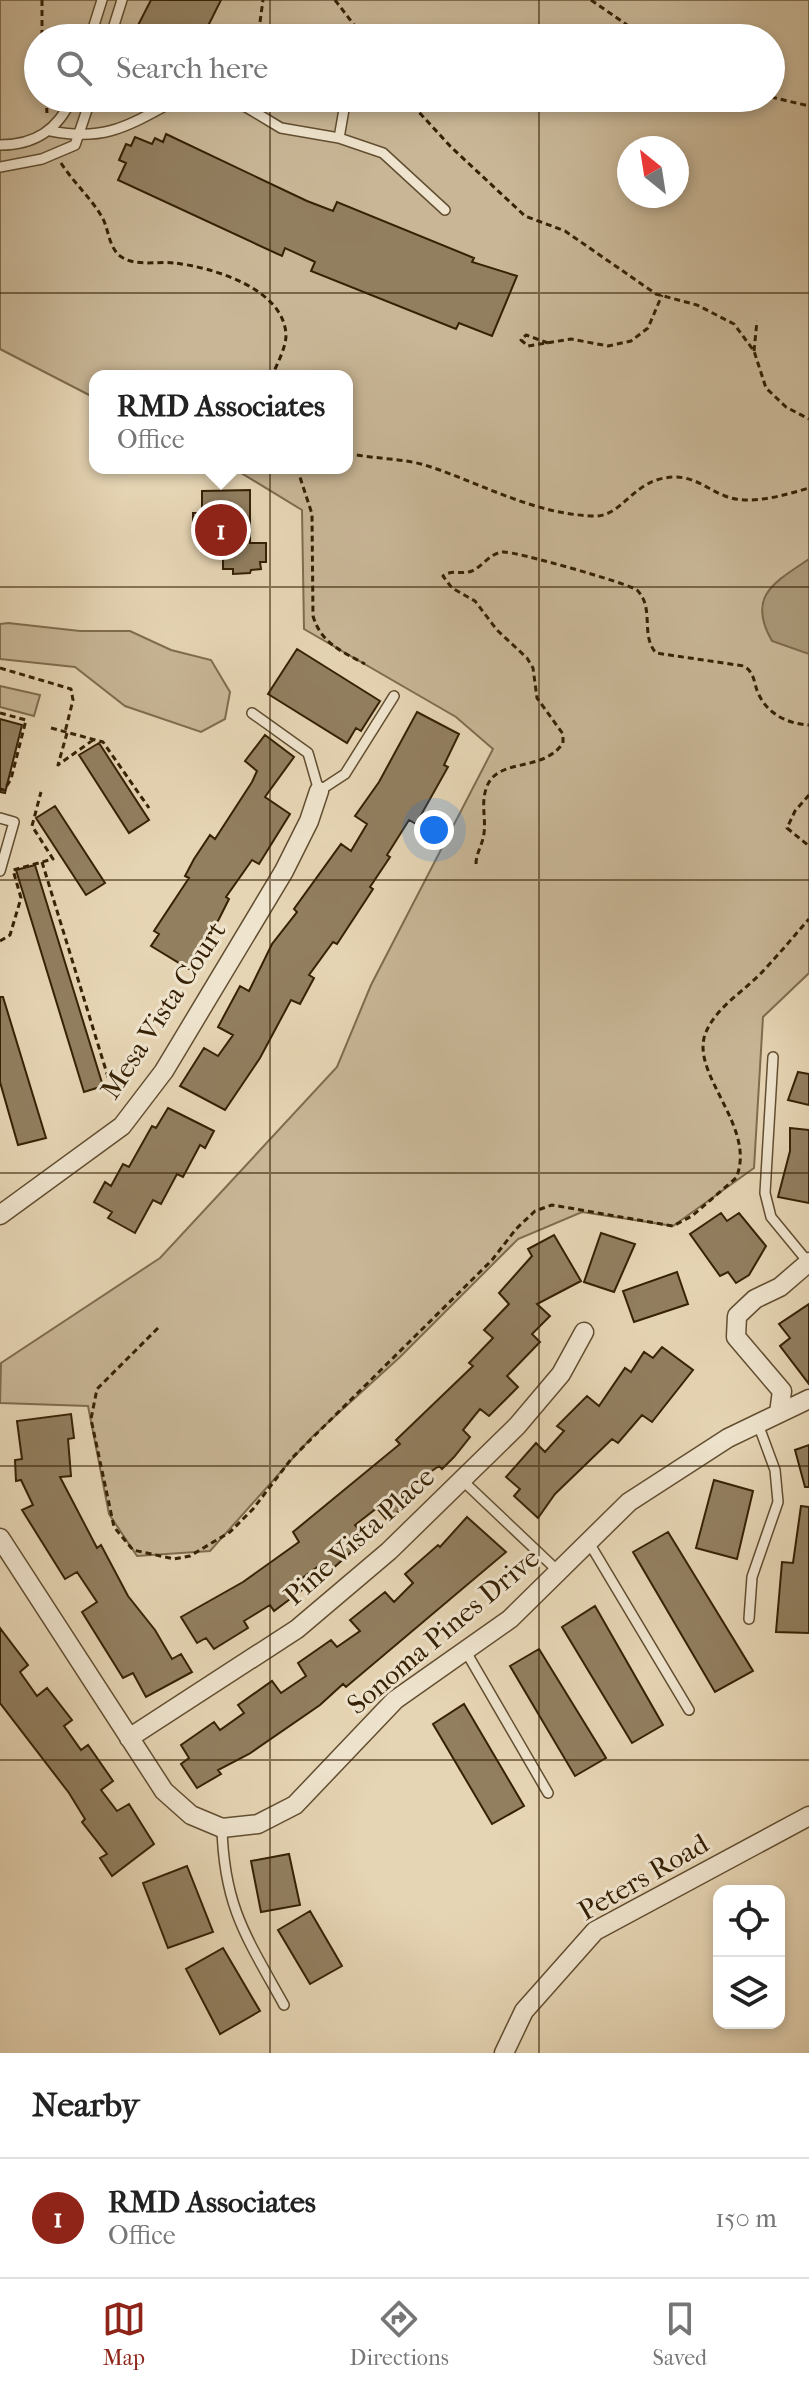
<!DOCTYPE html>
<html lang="en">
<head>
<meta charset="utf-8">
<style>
  body { margin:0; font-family:"IM FELL French Canon",serif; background:#f6f6f6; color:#222 }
  .controls { position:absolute; right:24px; bottom:24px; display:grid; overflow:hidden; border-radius:16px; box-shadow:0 4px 12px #0003 }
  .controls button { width:72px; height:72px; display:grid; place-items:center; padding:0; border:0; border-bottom:2px solid #e0e0e0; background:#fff; color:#222; font:40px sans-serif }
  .compass { position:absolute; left:617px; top:136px; width:72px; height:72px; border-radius:50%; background:#fff; box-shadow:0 4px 12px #0003; rotate:330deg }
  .you { position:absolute; left:434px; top:830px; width:28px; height:28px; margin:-20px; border:6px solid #fff; border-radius:50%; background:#1a73e8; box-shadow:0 0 0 12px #1a73e833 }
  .badge { display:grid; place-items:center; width:52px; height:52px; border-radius:50%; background:#8f2418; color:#fff; font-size:26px; font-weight:700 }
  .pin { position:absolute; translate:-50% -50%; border:4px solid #fff; box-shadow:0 2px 8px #0006 }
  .popup { position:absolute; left:89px; top:370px; width:264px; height:104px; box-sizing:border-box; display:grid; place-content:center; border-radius:16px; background:#fff; filter:drop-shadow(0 2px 6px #0005); font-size:26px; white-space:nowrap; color:#767676 }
  .popup b { font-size:30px; color:#222 }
  .popup::after { content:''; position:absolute; left:50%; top:100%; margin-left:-16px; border:16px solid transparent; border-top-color:#fff }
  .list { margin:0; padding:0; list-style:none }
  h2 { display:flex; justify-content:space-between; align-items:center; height:104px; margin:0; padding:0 32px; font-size:34px }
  h2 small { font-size:26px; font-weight:400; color:#767676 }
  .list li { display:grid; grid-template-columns:52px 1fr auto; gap:24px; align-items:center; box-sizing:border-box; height:120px; padding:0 32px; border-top:2px solid #e0e0e0 }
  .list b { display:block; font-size:30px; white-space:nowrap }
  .list p { margin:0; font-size:26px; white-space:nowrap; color:#767676 }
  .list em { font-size:26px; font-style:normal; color:#767676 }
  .icon { flex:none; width:44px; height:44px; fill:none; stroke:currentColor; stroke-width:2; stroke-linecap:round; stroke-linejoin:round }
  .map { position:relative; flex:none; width:809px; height:2053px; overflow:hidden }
  .search { position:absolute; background:#fff; box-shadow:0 4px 12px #0003; left:24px; right:24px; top:24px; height:88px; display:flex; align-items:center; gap:20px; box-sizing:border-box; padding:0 28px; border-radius:44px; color:#767676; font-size:30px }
  .sheet { height:224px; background:#fff }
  nav { display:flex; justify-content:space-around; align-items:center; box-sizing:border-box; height:112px; border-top:2px solid #e0e0e0; background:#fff; font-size:22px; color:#767676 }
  nav a { display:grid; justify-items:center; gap:4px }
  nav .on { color:#8f2418 }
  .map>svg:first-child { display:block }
  .green { fill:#c8b696; stroke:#7f6c4e; stroke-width:2; fill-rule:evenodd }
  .water { fill:#aa9878; stroke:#7c684a; stroke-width:2 }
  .building { fill:#927f60; stroke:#362105; stroke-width:2 }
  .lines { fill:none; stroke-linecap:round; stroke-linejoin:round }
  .service-casing { stroke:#624e31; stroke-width:12 }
  .minor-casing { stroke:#624e31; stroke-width:21 }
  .path { stroke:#362105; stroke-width:3; stroke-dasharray:6 4; stroke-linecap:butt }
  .service { stroke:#efe4ce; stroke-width:9 }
  .minor { stroke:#efe4ce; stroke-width:18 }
  .grid { fill:none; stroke:#362105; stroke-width:2; stroke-opacity:0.55 }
  .labels { text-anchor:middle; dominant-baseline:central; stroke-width:6; stroke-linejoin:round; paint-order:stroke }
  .street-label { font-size:28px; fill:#362105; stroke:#efe4ce }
</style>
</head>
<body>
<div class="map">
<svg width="809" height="2053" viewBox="0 0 809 2053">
  <rect width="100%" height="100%" fill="#e6d5b4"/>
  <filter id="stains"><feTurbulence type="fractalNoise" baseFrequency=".0025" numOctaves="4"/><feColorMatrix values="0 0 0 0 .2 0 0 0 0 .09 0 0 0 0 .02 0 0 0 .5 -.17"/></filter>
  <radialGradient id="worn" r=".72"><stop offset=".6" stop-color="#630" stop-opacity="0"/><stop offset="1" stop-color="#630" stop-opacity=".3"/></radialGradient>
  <!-- green -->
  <path class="green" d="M0,0H809V973L763,1017L754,1168L673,1226L582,1212L518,1239L400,1357L311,1438L210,1551L137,1556L109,1514L88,1406L0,1403L1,1363L160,1258L337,1067L371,985L493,749L456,717L304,629L302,510L233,468H347V376H95V398L0,349ZM38,38H771V98H38ZM629,148H677V196H629Z
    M8,623L80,631H130L171,650L211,660L230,692L225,719L201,732L125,706L75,667L0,659V624Z
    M0,686L40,695L34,716L0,707Z"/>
  <!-- water -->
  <path class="water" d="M809,559V654L772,641C746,596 775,582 809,559Z"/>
  <!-- building -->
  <path class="building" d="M151,0H221L202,38H139L141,34L135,31Z
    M166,134L307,201L333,211L337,202L474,258L472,262L517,276L492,336L459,323L456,329L311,271L315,262L311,260L285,248L282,256L118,180L126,163L119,160L126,144L131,146L135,137L152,144L155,138L163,142Z
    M250,490V543H266V562H260L261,569L251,570L250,573L233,574V569H223V553H204L203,534H193V513H202V491Z
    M297,649L380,701L361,731L356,728L347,743L268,694Z
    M417,712L459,734L444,765L448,767L416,824L409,820L387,855L390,857L370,887L373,889L337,944L333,942L309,975L314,978L300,1004L291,1000L260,1058L225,1110L180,1086L204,1048L218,1056L233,1035L218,1027L240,986L249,991L272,944L297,912L294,909L341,844L351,851L367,824L355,816L379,782Z
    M0,719L22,725L5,793L0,792Z
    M265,735L294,757L265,797L290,814L259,864L252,860L226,897L229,899L219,919L189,969L151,946L159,934L154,931L189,878L185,876L194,859L210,835L215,839L252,782L257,771L245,761Z
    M99,743L149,820L129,833L79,755Z
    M55,806L105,883L86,895L36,818Z
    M35,865L103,1086L84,1092L16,870Z
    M0,997H3L46,1138L18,1145L0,1082Z
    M798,1072L809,1074V1105L788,1100Z
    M168,1108L214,1131L205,1148L200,1145L183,1177L177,1174L161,1204L153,1200L135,1233L108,1218L112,1212L94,1202L105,1182L111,1186L123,1164L129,1167L152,1126L156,1128Z
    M790,1128L809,1130V1203L778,1197L790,1151Z
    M721,1213L727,1221L739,1213L766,1246L749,1275L736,1283L728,1272L720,1276L690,1234Z
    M601,1233L635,1244L614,1292L584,1282Z
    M554,1235L581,1281L537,1304L550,1316L532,1334L540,1342L507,1376L518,1387L489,1416L480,1409L463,1430L470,1437L454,1457L442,1469L439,1466L410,1486L416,1495L388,1521L377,1508L355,1525L367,1538L331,1570L324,1562L301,1579L306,1587L274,1611L270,1605L244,1621L248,1628L214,1649L206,1638L197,1643L181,1617L243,1582L299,1542L293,1532L400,1444L396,1440L473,1366L469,1363L493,1338L484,1330L509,1304L499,1293L532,1256L528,1249Z
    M677,1272L688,1304L634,1322L623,1291Z
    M809,1304V1384L780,1346L790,1338L779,1324Z
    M662,1347L693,1370L652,1422L642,1415L618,1443L612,1439L555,1494L538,1518L514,1496L520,1489L506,1477L536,1443L545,1452L564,1431L557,1426L587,1396L599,1406L625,1368L631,1372L644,1352L653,1358Z
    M71,1414L74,1438L68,1439L71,1476L60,1477L97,1548L101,1545L128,1596L155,1630L172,1659L181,1654L192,1672L146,1697L133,1673L123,1678L82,1612L97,1602L77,1572L65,1579L22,1510L33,1505L21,1480L16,1481L15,1460L22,1459L17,1421Z
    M809,1445V1487H805L795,1450Z
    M714,1480L753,1491L737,1559L696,1548Z
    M801,1506L809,1507V1633L776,1632L782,1562L793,1563Z
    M467,1517L506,1552L346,1687L343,1684L320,1705L249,1754L218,1770L221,1774L197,1788L181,1764L189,1758L181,1745L214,1722L220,1730L244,1713L238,1705L272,1681L281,1693L306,1676L298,1663L331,1640L337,1647L360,1631L350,1620L385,1592L394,1602L413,1583L405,1574L438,1545L440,1547Z
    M668,1532L753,1671L715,1692L633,1552Z
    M595,1606L663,1725L632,1743L562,1627Z
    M0,1628L28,1665L20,1672L37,1696L47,1688L72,1720L64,1726L81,1750L88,1745L113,1781L101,1790L117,1811L129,1804L154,1844L112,1876L100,1858L107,1854L82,1822L85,1819L69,1793L0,1703Z
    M539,1649L606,1758L575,1776L510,1666Z
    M464,1704L524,1806L492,1824L433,1724Z
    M289,1854L300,1905L261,1912L251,1861Z
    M187,1866L213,1932L168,1948L143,1883Z
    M310,1911L342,1966L310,1984L278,1930Z
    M223,1948L260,2011L220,2034L186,1969Z"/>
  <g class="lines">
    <defs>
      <path id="service" d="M90,38L102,0
        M110,38L122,0
        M257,38L259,33L268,38
        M220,98L246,107L281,128L339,138L383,153L445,210
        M51,131C106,142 129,125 176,100L189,98
        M339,138L346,98
        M0,145C35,145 58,130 72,98
        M0,167L42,159L75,145L91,98
        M252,713L308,753L319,791L345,774L394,696
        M0,818L14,822L0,871
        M773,1057L765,1193L771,1217L808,1262
        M463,1481L559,1572
        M588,1541L689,1710
        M749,1619L752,1577L778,1502L775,1470L758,1424
        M465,1650L548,1793
        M222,1828C224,1907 247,1938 284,2005"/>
      <path id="minor" d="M0,1215L122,1126L164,1071L284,871L309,821L319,791
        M779,1413L782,1391L736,1337L737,1316L755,1299L780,1287L809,1262
        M0,1538L164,1791L191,1815L222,1828L258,1824L295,1805L395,1700L510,1619L629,1502L728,1438L809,1399
        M129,1738L297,1629L389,1551L517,1426L561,1374L584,1332
        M504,2053L524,2011L595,1931L809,1816"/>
    </defs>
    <!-- service casing -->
    <use href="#service" class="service-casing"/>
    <!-- minor casing -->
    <use href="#minor" class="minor-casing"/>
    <!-- path -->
    <path class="path" d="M42,0V38
      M335,0L364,38
      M591,0L646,38
      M260,22L263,0
      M771,97L809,106
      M46,98L47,113
      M406,98L451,147L525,216L565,231L656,294L697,305L734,324L754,351L766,388L786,407L809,419
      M61,163C73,182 91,198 102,217C109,229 108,246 120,256C135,267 157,261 174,263C211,267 284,288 286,335C286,348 277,364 272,376
      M548,343L526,335L521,340L528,346L571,339L608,346L631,341L648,328L662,295
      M754,351L757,321
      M347,453C373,459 400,458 425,465C481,483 535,515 595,516C624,516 633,478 674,477C696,477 707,489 725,496C749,506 785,495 809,488
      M297,468L312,514L313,616C321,643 341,651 365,664
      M0,668L71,689L73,700L65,732
      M0,713L26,720L11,779L4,790L0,789
      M51,728L103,742L149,808
      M67,733L58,765L93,740
      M809,795L795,811L787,828L809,846
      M42,862L108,1077
      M476,864C476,853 483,844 484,833C486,819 481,804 486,789C496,756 542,774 563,743V734L537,698L533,668L527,658L497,630L475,601L452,588L443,576C452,569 462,575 472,571C483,566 490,553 503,552C515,551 630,584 637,590C655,608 640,635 656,653L744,666C756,674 753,683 759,695C768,714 788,724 809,725
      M0,941L10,935L21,898L13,870L53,859L32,826L41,792
      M158,1328L97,1389L91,1419L114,1527L133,1550L174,1559L190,1556L230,1532L253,1509L292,1458L492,1260L516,1229L535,1211L552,1205L673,1226L692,1216L736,1178C758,1127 688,1073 706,1032C717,1006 746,990 764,970C780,953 794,936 809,919"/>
    <!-- service -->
    <use href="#service" class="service"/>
    <!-- minor -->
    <use href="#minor" class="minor"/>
  </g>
  <!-- grid -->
  <path class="grid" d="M270,0V38M539,0V38M270,98V2053M539,98V2053M0,293H809M0,587H809M0,880H809M0,1173H809M0,1466H809M0,1760H809"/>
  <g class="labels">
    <!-- street labels -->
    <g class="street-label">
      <text transform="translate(163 1010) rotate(-57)">Mesa Vista Court</text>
      <text transform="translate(359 1536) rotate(-42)">Pine Vista Place</text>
      <text transform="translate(443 1631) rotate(-40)">Sonoma Pines Drive</text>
      <text transform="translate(643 1877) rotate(-30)">Peters Road</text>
    </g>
  </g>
  <rect width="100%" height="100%" filter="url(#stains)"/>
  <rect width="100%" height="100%" fill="url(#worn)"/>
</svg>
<div class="controls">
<button><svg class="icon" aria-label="locate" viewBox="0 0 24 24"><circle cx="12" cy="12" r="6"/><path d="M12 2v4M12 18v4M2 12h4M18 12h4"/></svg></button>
<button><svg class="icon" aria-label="layers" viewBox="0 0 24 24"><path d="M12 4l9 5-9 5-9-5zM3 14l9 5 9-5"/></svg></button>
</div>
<svg class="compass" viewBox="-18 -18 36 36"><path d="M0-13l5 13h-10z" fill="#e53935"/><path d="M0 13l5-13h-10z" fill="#767676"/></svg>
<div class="you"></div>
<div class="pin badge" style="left:221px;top:530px">1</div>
<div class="popup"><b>RMD Associates</b>Office</div>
<div class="search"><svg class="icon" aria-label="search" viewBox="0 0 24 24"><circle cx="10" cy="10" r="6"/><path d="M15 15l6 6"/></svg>Search here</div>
</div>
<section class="sheet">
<h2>Nearby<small></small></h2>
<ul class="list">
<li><span class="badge">1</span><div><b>RMD Associates</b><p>Office</p></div><em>150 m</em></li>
</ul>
</section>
<nav>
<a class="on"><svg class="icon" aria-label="map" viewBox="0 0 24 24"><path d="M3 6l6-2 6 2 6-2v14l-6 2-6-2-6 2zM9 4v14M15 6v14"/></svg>Map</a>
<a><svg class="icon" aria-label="directions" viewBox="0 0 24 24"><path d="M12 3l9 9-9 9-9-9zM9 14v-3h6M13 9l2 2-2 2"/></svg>Directions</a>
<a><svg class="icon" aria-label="saved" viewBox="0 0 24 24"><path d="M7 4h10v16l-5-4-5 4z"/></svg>Saved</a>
</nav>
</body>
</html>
